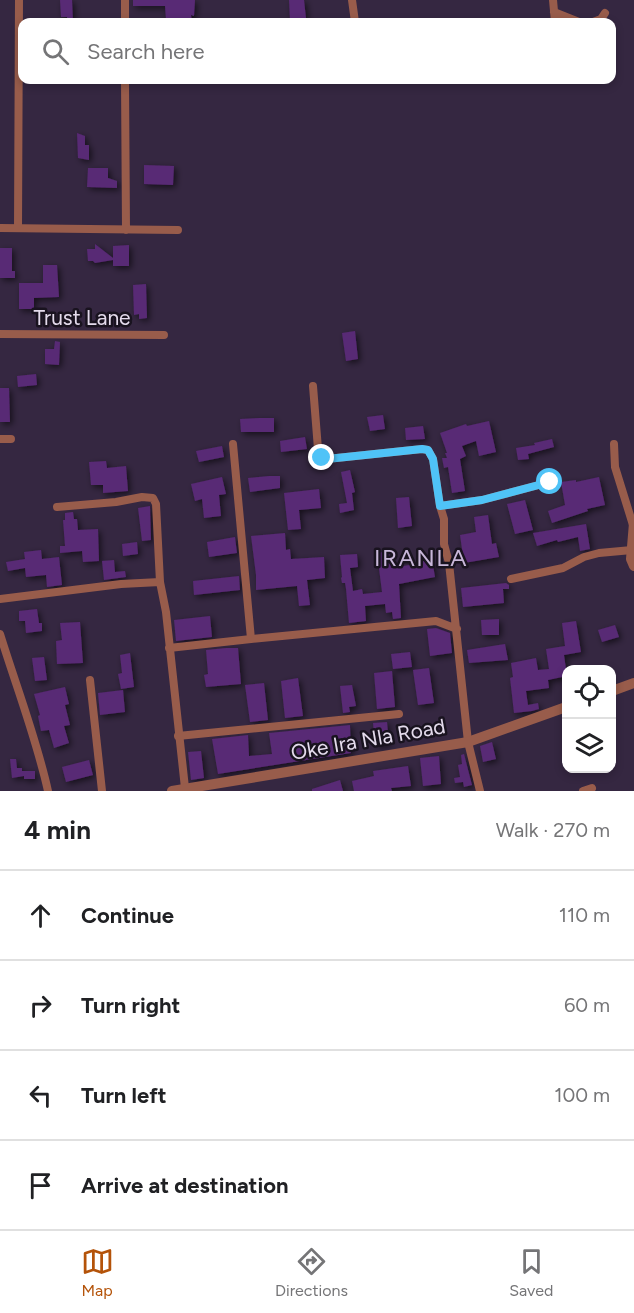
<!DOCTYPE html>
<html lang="en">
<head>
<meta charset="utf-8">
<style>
  body { margin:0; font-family:Figtree,sans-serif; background:#f2f2f2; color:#202124 }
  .controls { position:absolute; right:18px; bottom:18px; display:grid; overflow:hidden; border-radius:12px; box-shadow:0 3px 9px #0003 }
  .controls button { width:54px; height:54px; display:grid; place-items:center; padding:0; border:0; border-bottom:2px solid #e0e0e0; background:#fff; color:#202124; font:30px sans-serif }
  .stop { position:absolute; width:18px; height:18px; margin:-14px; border:4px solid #4fc3f7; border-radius:50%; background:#fff }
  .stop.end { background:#4fc3f7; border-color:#fff; box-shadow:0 2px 6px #0008 }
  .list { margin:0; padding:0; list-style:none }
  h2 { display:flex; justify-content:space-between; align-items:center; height:78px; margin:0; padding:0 24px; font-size:26px }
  h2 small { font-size:20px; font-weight:400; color:#757577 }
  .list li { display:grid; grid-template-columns:39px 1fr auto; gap:18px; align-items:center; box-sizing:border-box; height:90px; padding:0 24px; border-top:2px solid #e0e0e0 }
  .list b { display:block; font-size:22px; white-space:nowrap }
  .list em { font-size:20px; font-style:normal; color:#757577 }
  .icon { flex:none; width:33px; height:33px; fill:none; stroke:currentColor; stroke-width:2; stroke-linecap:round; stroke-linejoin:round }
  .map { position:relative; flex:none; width:634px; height:791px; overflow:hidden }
  .search { position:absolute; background:#fff; box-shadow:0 3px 9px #0003; left:18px; right:18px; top:18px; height:66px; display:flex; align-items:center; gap:15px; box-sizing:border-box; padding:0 21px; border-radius:12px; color:#757577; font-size:22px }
  .sheet { height:438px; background:#fff }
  nav { display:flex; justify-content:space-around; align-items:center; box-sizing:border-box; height:84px; border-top:2px solid #e0e0e0; background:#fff; font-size:16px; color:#757577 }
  nav a { display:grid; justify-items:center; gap:3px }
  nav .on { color:#b45309 }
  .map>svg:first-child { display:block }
  .building { fill:#582974; filter:url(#shadow) }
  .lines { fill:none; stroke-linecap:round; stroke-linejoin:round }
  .minor { stroke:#985c4b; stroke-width:8 }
  .tertiary { stroke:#985c4b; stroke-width:10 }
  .route { stroke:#4fc3f7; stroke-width:8 }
  .labels { text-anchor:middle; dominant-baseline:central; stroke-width:5; stroke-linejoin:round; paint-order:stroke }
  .street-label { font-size:21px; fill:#e4dbec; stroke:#19131f }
  .quarter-label { font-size:24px; letter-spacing:1.5px; fill:#c8b7d9; stroke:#19131f }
</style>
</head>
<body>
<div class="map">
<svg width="634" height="791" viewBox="0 0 634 791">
  <defs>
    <filter id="shadow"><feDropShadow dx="2.5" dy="2.5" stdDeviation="3" flood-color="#0009"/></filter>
  </defs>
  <rect width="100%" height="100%" fill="#352741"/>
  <!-- building -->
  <path class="building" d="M60,0H72L73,22H67V17H61Z
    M133,0H195L194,16L191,15L192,22H184V18L166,20L165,6H133Z
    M289,0H304L306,18L290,21Z
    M77,133L85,136V145H89V160L78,158Z
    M144,165L174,166L173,185L144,184Z
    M88,168H108V178L117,181V188L87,187Z
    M95,244L113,258V246L129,245V266H113V260L95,263L93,261H88L87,249H95Z
    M0,248H12V271H15V278H0Z
    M43,265H57L59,297L34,298V309H19V283H43Z
    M146,284L147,318L139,319V314L134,315L133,285Z
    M355,331L358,359L346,361L342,333Z
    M55,341L60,342L59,365L45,364V349H54Z
    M36,374L37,385L18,387L17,376Z
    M0,388H9L10,422H0Z
    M383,415L385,429L370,431L367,417Z
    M259,418H274V432H241L240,419Z
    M489,421L496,452L479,456L476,441L462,446L466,456L460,459L465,491L452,493L448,467L444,468L442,458H447L445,453H447L440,433L466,424L467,426Z
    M423,426L425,439L406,440L405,428Z
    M305,437L307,449L281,452L280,441Z
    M552,439L554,447L528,454L529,459L518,460L516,448L535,445L534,443Z
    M222,446L224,457L199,462L196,451Z
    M106,461L107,468L126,466L128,491L103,493V485H91L89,462Z
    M350,470L355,492L352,493L354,510L340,513L339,504L347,503L341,472Z
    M269,476H280V488L250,492L248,478Z
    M222,477L226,494L219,495L221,516L204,518L202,499L195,501L191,484Z
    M599,477L605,505L587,509L588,511L552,523L548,511L565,505L561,482L576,480V482Z
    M319,489L321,508L299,510L301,529L288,530L284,493Z
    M409,497L412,526L398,528L396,498Z
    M525,500L533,530L515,534L507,504Z
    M150,506L151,540L142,541L138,508Z
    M73,512L74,519H77L78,530L98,529L99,561L83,562L82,551L60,553V546H65L63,520H65V513Z
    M488,515L492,544L496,543L499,557L464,563L460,535L476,532L474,517Z
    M586,524L590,549L580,551L578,537L558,542L557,540L537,546L533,533Z
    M285,533L286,550L290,549L291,559L324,557L325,578L307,580L310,605L299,606L297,586L256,590V575L251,536Z
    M235,537L237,553L209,557L207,542Z
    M137,542L138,554L123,556L122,544Z
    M41,550L42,559L59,557L62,585L47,587L46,575L26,577L25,568L8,571L6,562L25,559L24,552Z
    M389,551L391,568L422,563V561L432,559L435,577L399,584L401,618L393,619L392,612L386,613L385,604L365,606L366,621L349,623L346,589L345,583H342L341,578L342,577L340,555L357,554L358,567L350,568L353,591L362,589L363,594L382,592L377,553Z
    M114,560L115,572L125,571L126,577L104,580L102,561Z
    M239,576L240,590L194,595L193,581Z
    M506,583L509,585V589H503L504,603L463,607L461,588Z
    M37,609L39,623H42V631L26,633L25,621H19V611Z
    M210,616L212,637L176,641L174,620Z
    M499,619V635H482L481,620Z
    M576,621L581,652L564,655L567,676L548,680L549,688L526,691L528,705L538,703L539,709L532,711L514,713L510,678L513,677L511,663L536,658L538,670L549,669L546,649L565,646L562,623Z
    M80,622L83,663L57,664L56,641L62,640L60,623Z
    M615,625L619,637L602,642L598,630Z
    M436,628L450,633L452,653L430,656L427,629Z
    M505,644L508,660L469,663L467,650Z
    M226,648H238L241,684L206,687L204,675L208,674L206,650Z
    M410,652L412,667L393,669L391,654Z
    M130,653L134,687L121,689L118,674L122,673L120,655Z
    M44,657L47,680L35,681L32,658Z
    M429,668L434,703L418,705L413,670Z
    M392,671L395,707L377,709L374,673Z
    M298,678L303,716L285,718L281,681Z
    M264,683L268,720L250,722L245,685Z
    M352,685L356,706L349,707L350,712L343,713L340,686Z
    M65,687L69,704L65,705L70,725L64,726L69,743L54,748L49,730L41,731L38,716L40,715L34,694Z
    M123,690L125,712L100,715L98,693Z
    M387,722L389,744L375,745L373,723Z
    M350,725L351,753L218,774L212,739L248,735L249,756L272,754L269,733Z
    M492,742L496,759L483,762L480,746Z
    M201,751L204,778L191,780L188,752Z
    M464,754L472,785L464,787L463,782L455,783L454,778L460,777L458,765L462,764L461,755Z
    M439,756L441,784L423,786L420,758Z
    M10,759H16L17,768H22V771H35V779H24V776L12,778Z
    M89,760L93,775L66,782L62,767Z
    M408,766L411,786L391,788L392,791H354L352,781L374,776L373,771Z
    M340,780L343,791H312V789Z"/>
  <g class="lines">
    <!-- minor -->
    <path class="minor" d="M125,0V22
      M352,0L355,22
      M553,0L555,22
      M554,12L579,22
      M593,22L601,19L605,13
      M125,80L126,230
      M0,228L178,230
      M18,228L19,0
      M0,334L164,335
      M313,386L318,449C320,455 321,457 327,459L422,449L428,450L433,459L440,506L444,519V544L449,563L468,742L480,791
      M0,439H11
      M614,444L615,467L633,525
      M440,506L482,500L550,482
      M57,507L116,502L142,497L153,498L156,504L160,582
      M511,579L563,568L584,557L599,553L632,550
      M0,599L121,584L160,582L166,612L185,788
      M0,634C16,686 36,737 48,791
      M251,639L436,621L457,629
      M169,648L251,639L233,444
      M90,680L102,791
      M178,736L399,714
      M583,791L592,788"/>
    <!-- tertiary -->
    <path class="tertiary" d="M634,523L631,559L634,566
      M612,691L634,683
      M172,791L468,742L566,707"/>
  </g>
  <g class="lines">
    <!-- route -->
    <path class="route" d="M322,458L327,459L422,449L428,450L433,459L440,506L482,500L550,482"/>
  </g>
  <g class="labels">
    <!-- street labels -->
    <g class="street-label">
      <text x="82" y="317">Trust Lane</text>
      <text transform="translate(368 739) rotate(-10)">Oke Ira Nla Road</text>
    </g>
    <!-- quarter labels -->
    <g class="quarter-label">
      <text x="421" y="557">IRANLA</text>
    </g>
  </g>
</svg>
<div class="controls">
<button><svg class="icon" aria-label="locate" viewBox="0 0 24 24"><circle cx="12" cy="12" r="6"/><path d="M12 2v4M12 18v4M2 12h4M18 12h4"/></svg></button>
<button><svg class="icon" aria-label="layers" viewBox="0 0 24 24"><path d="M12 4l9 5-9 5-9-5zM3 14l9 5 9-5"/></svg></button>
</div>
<div class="stop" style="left:550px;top:482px"></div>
<div class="stop end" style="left:322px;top:458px"></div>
<div class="search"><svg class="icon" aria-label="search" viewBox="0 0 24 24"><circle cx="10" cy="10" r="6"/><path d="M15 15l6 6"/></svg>Search here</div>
</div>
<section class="sheet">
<h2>4 min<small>Walk · 270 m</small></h2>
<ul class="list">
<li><svg class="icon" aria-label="ahead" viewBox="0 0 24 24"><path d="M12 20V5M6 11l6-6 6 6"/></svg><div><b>Continue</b></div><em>110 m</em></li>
<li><svg class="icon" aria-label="right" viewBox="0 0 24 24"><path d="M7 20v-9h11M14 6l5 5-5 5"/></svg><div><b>Turn right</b></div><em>60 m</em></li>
<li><svg class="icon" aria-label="left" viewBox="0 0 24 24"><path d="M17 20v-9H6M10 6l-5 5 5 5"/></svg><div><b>Turn left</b></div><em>100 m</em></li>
<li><svg class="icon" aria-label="arrive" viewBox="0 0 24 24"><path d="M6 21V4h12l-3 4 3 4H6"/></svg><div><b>Arrive at destination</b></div></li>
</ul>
</section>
<nav>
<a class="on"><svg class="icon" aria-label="map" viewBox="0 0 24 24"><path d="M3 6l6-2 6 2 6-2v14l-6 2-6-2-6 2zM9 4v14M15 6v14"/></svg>Map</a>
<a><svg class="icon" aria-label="directions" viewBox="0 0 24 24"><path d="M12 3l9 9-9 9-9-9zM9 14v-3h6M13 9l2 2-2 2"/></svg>Directions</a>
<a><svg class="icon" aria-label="saved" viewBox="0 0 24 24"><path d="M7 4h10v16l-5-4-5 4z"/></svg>Saved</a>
</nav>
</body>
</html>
